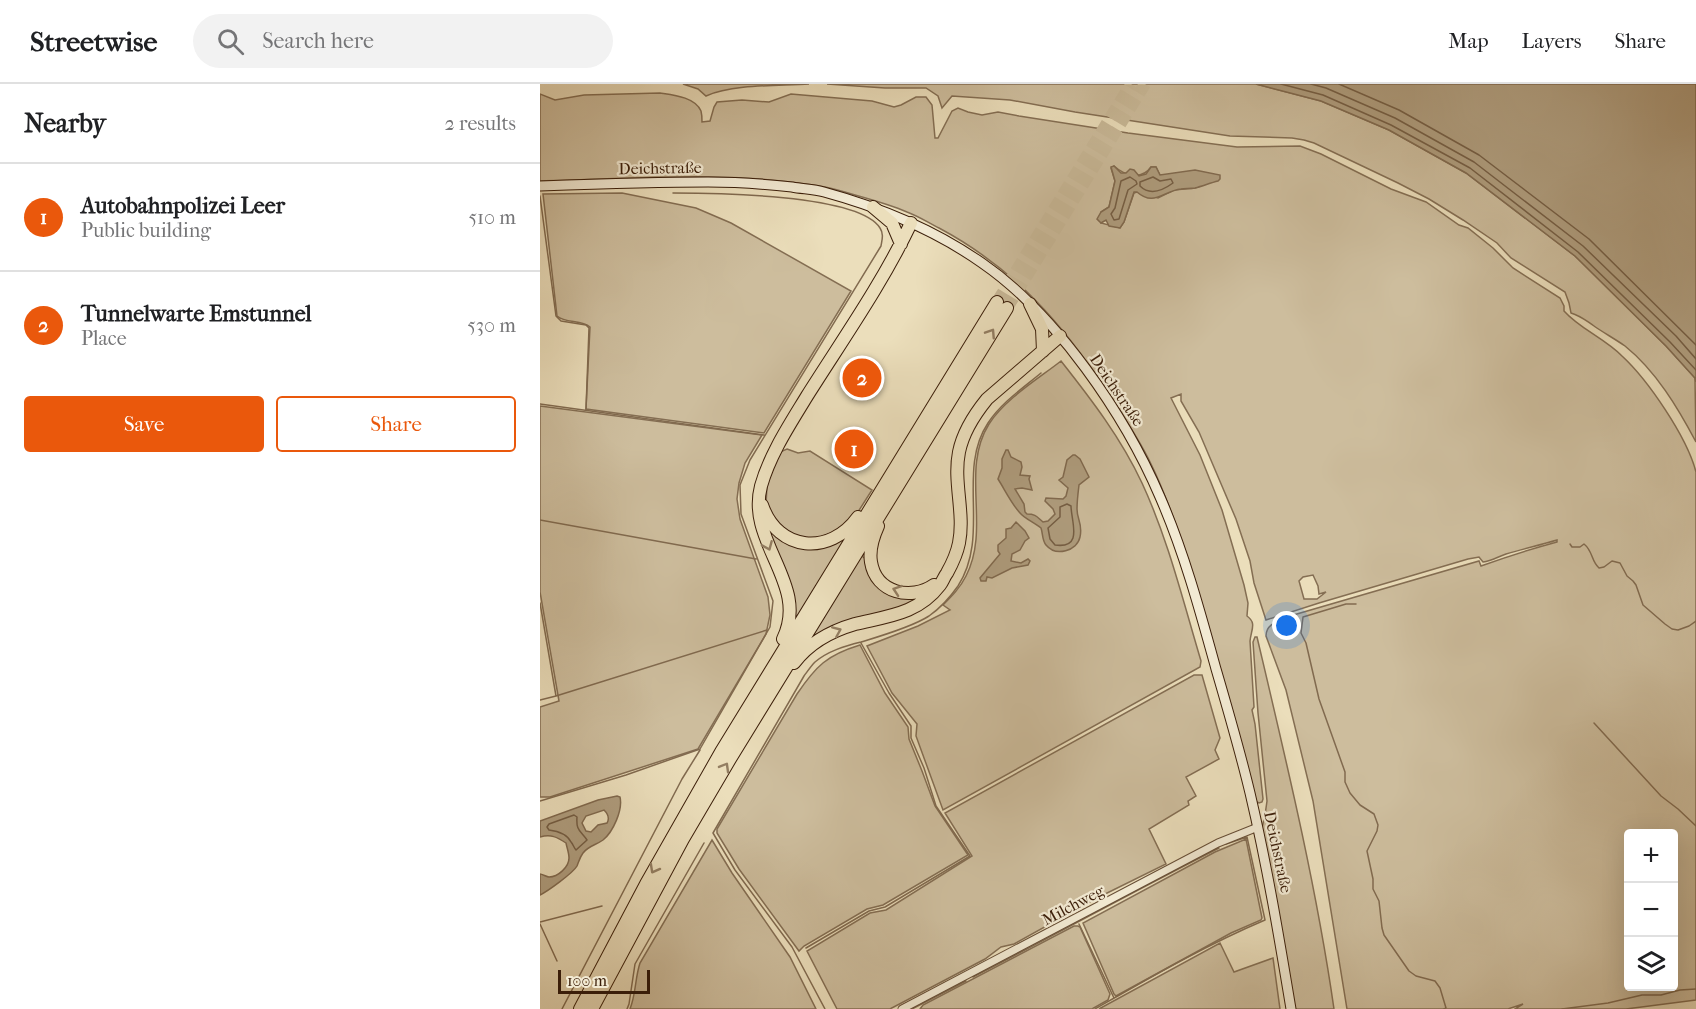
<!DOCTYPE html>
<html lang="en">
<head>
<meta charset="utf-8">
<style>
  body { margin:0; font-family:"IM FELL French Canon",serif; background:#f2f2f2; color:#202124 }
  .controls { position:absolute; right:18px; bottom:18px; display:grid; overflow:hidden; border-radius:6px; box-shadow:0 6px 24px #0002 }
  .controls button { width:54px; height:54px; display:grid; place-items:center; padding:0; border:0; border-bottom:2px solid #e0e0e0; background:#fff; color:#202124; font:30px sans-serif }
  .scale { position:absolute; left:18px; bottom:15px; width:92px; box-sizing:border-box; padding-left:6px; border:3px solid #3b1e09; border-top:0; font-size:16px; line-height:21px; white-space:nowrap; color:#3b1e09; -webkit-text-stroke:4px #f2ead3; paint-order:stroke }
  .you { position:absolute; left:747px; top:542px; width:21px; height:21px; margin:-15px; border:4px solid #fff; border-radius:50%; background:#1a73e8; box-shadow:0 0 0 9px #1a73e833 }
  .badge { display:grid; place-items:center; width:39px; height:39px; border-radius:50%; background:#ea580c; color:#fff; font-size:20px; font-weight:700 }
  .pin { position:absolute; translate:-50% -50%; border:3px solid #fff; box-shadow:0 2px 6px #0006 }
  .list { margin:0; padding:0; list-style:none }
  h2 { display:flex; justify-content:space-between; align-items:center; height:78px; margin:0; padding:0 24px; font-size:26px }
  h2 small { font-size:20px; font-weight:400; color:#757577 }
  .list li { display:grid; grid-template-columns:39px 1fr auto; gap:18px; align-items:center; box-sizing:border-box; height:108px; padding:0 24px; border-top:2px solid #e0e0e0 }
  .list b { display:block; font-size:22px; white-space:nowrap }
  .list p { margin:0; font-size:20px; white-space:nowrap; color:#757577 }
  .list em { font-size:20px; font-style:normal; color:#757577 }
  .actions { display:flex; gap:12px; padding:18px 24px }
  .actions a { flex:1; padding:14px 0; border:2px solid #ea580c; border-radius:6px; text-align:center; font-size:21px; color:#ea580c }
  .actions .main { background:#ea580c; color:#fff }
  .icon { flex:none; width:33px; height:33px; fill:none; stroke:currentColor; stroke-width:2; stroke-linecap:round; stroke-linejoin:round }
  .map { position:relative; flex:none; width:1156px; height:925px; overflow:hidden }
  header { display:flex; align-items:center; gap:36px; box-sizing:border-box; height:84px; padding:0 30px; background:#fff; border-bottom:2px solid #e0e0e0 }
  header strong { font-size:28px }
  nav { display:flex; gap:33px; margin-inline-start:auto; font-size:21px }
  .search { width:420px; height:54px; background:#f2f2f2; display:flex; align-items:center; gap:15px; box-sizing:border-box; padding:0 21px; border-radius:33px; color:#757577; font-size:22px }
  main { display:flex }
  aside { flex:1; background:#fff }
  .map>svg:first-child { display:block }
  .green { fill:#cdbd9d; stroke:#846e53; stroke-width:1.5; fill-rule:evenodd }
  .water { fill:#af9d7e; stroke:#816a4f; stroke-width:1.5; fill-rule:evenodd }
  .lines { fill:none; stroke-linecap:round; stroke-linejoin:round }
  .shore { stroke:#755e44; stroke-width:1.5 }
  .stream { stroke:#816a4f; stroke-width:1.5 }
  .highway-tunnel { stroke:#c8b897; stroke-width:12; stroke-dasharray:12 6; stroke-linecap:butt }
  .street-casing { stroke:#674e36; stroke-width:9 }
  .secondary-casing { stroke:#3b1e09; stroke-width:11 }
  .highway-casing { stroke:#3b1e09; stroke-width:14 }
  .street { stroke:#f2ead3; stroke-width:7 }
  .secondary { stroke:#f2ead3; stroke-width:9 }
  .highway { stroke:#ebdebb; stroke-width:12 }
  .oneway { stroke:#937e62 }
  .labels { text-anchor:middle; dominant-baseline:central; stroke-width:4.5; stroke-linejoin:round; paint-order:stroke }
  .street-label { font-size:16px; fill:#3b1e09; stroke:#f2ead3 }
</style>
</head>
<body>
<header>
<strong>Streetwise</strong>
<div class="search"><svg class="icon" aria-label="search" viewBox="0 0 24 24"><circle cx="10" cy="10" r="6"/><path d="M15 15l6 6"/></svg>Search here</div>
<nav><a>Map</a><a>Layers</a><a>Share</a></nav>
</header>
<main>
<aside>
<h2>Nearby<small>2 results</small></h2>
<ul class="list">
<li><span class="badge">1</span><div><b>Autobahnpolizei Leer</b><p>Public building</p></div><em>510 m</em></li>
<li><span class="badge">2</span><div><b>Tunnelwarte Emstunnel</b><p>Place</p></div><em>530 m</em></li>
</ul>
<div class="actions"><a class="main">Save</a><a>Share</a></div>
</aside>
<div class="map">
<svg width="1156" height="925" viewBox="0 0 1156 925">
  <rect width="100%" height="100%" fill="#ebdebb"/>
  <filter id="stains"><feTurbulence type="fractalNoise" baseFrequency=".00333" numOctaves="4"/><feColorMatrix values="0 0 0 0 .2 0 0 0 0 .09 0 0 0 0 .02 0 0 0 .5 -.17"/></filter>
  <radialGradient id="worn" r=".72"><stop offset=".6" stop-color="#630" stop-opacity="0"/><stop offset="1" stop-color="#630" stop-opacity=".3"/></radialGradient>
  <!-- green -->
  <path class="green" d="M143,0H269C238,2 193,0 166,12L158,5Z
    M287,0H716L781,17L849,46L926,89L1035,172L1126,262L1155,294L1156,358C1138,324 1116,287 1085,262C1075,255 1064,249 1054,242C1045,236 1041,232 1031,229L1029,219L1025,208L971,174L957,159L923,136L889,115L858,99L774,59L764,56L752,54L690,52L535,28L470,16L412,12L402,24L398,12L386,4H345Z
    M120,9C133,11 155,13 161,27C162,31 162,34 162,38L170,37L174,23L177,18L202,16L229,18L251,10L332,17L354,23L361,21L376,13H386L392,21L395,54H398L412,27L418,24L428,28L442,31L458,28L479,32L588,49L697,63L760,62L781,70L851,105L886,118L919,141L928,144L953,164L973,184L1020,214L1024,222V227C1040,245 1064,254 1082,272C1108,296 1147,353 1156,388V916L1086,925H975L983,920L968,925H807L773,717L746,606L726,552C726,539 740,537 750,532L939,477L941,482C966,473 991,465 1017,458V456C1000,461 983,465 966,470C957,473 952,477 943,478L939,473L928,475L779,519L726,536L714,499L710,477L696,435L659,348L641,317V310L631,314L660,371L682,426L704,501L708,519L707,532C717,539 711,546 710,557L714,623L712,626L715,640L723,715L722,718L719,719L715,717L643,460C633,433 624,406 611,380C599,355 584,333 569,310C523,240 474,184 399,144C389,139 378,132 367,128C351,121 333,116 315,111C305,108 295,105 285,103C192,86 94,95 0,97V10L15,16L44,11ZM574,82C585,92 602,96 611,83H616L620,91L666,100L655,104L634,106L618,114L597,108L594,109L584,138L580,144L561,139V128L569,123L575,97L571,84ZM773,491L778,502L779,510L786,508L777,515H764L759,497L763,493ZM1088,750H1134V902H1088Z
    M82,109L156,124L191,139L311,207L224,349L46,325L50,243C41,235 26,240 17,232L3,110Z
    M521,277C551,315 581,354 602,399C628,455 643,517 661,577L660,583L403,726L376,652L377,640L352,609L327,562L378,542L410,526L403,521C412,512 420,504 426,492C451,444 420,386 449,340C465,315 498,295 521,277Z
    M0,322L222,351L205,379L199,399L197,415L200,435L228,513L230,531L226,550L158,665L10,713H0V623L19,617L0,508Z
    M247,365L258,369L270,367L332,406L316,431L302,445L270,457L241,446L226,422L227,400L240,368Z
    M222,429L252,460L309,450L251,543Z
    M320,471L329,477L334,491L376,511L380,517L266,562Z
    M715,553H717C746,676 776,800 794,925H754L722,744L725,731L727,717L718,629L713,558Z
    M320,561L345,609L368,643L369,655L382,687L395,722L428,771L343,821L327,825L264,862L259,867L199,785L177,749V745L257,610C276,582 287,571 320,561Z
    M654,591H662L680,654L675,666L679,675L646,693L656,712L648,717L649,721L609,745L626,780L555,815L474,860L461,863L445,875L350,925H297L267,867L330,829L346,826L432,772L405,729Z
    M706,755L722,834L721,836L691,849L576,912L574,910L543,839L675,768Z
    M172,756L192,789L250,873L276,925H90C96,910 95,894 100,879Z
    M534,842H538L540,843L570,910L568,916L552,925H380L383,921Z
    M680,859L694,888L733,874L740,925H559Z"/>
  <!-- water -->
  <path class="water" d="M716,0H1156V298L1155,294L1126,262L1035,172L926,89L849,46L781,17Z
    M574,82L581,89H586L590,85L594,86L599,92L606,90L611,83H616L620,91L655,86L680,91V95L678,97C670,99 663,102 655,104C650,105 645,104 641,105C623,107 614,123 597,108H594L584,138L580,144L569,142L566,136L561,139L557,135L561,128L569,123L575,97L571,83Z
    M466,366H468L471,373L481,378L482,383L480,391L490,392L489,395L492,406L482,404L475,405L484,420L485,428L487,430C496,430 497,433 503,438L508,437L515,430L513,425L505,417L506,414L523,415L526,412L528,404L519,396L523,393L527,376L533,371H535L540,375L549,393L539,401C538,409 537,418 537,425C537,436 543,440 540,453C537,467 516,473 506,461C502,456 503,450 501,444C494,438 485,435 480,429C471,419 465,406 458,395L462,384V375Z
    M476,438L485,447L489,454L485,457L480,466L472,470L471,477L481,479L488,475L490,477L488,481L472,484L452,494L447,493L446,497H441L440,494L460,470L458,467V461L466,454V445L471,444Z
    M77,712L80,713C83,726 73,748 63,756C56,761 48,762 43,769C40,773 39,777 37,782C33,789 8,807 0,811V790C2,790 7,793 9,793C18,793 29,783 29,774C29,769 27,764 26,759C17,753 11,750 0,753V737L58,716ZM64,726C68,730 70,734 67,739L58,741L51,748L46,747L42,739L46,732Z"/>
  <g class="lines">
    <!-- shore -->
    <path class="shore" d="M741,0L783,11L851,41L930,84L1038,168L1130,258L1156,286
      M771,0L786,4L855,34L934,78L1043,162L1136,252L1156,275
      M799,0L859,26L939,71L1049,155L1156,261
      M590,93L596,97L597,100L588,106L579,135L574,136L571,130L575,124L581,97Z
      M613,93L620,97L631,95L633,99C622,107 610,112 600,102V98Z
      M527,420L531,422C531,437 544,465 515,461L510,455L508,444L520,433V423Z
      M34,731L37,733C36,747 40,746 47,756L36,766C34,764 33,760 31,758C27,750 17,747 9,746L7,743L9,740Z"/>
    <!-- stream -->
    <path class="stream" d="M0,112L16,232L21,237L46,241L49,244L46,325
      M0,320L224,351
      M0,436L216,475
      M1030,460L1032,463H1040L1044,460C1053,467 1051,477 1059,484L1064,483L1072,477L1080,479L1087,492L1093,497L1096,501L1103,521L1125,540L1132,545L1138,546L1149,542L1156,537
      M0,519L16,612L0,616
      M816,520H806L763,533L761,549L766,559L779,615L805,688V698L810,709L820,721L834,730L838,741L837,747L827,767L833,795V805L839,817L842,844L844,851L869,887L876,892L895,897L900,904L906,924L904,925
      M16,612L227,546
      M1054,639L1121,712L1138,725L1156,742
      M0,717L86,691L160,665L230,543L233,517L201,430L200,401L210,376L341,162C342,156 344,150 340,144C319,110 172,109 133,109
      M0,838L62,822
      M0,840L17,877
      M539,840L574,914
      M266,864L329,827L345,823L430,772L396,722L384,684L371,654V642L349,609L321,559
      M433,893C515,851 596,806 679,764
      M22,925L142,695L160,666
      M87,925L89,920L95,880L164,759
      M285,925L252,863L195,786L173,749L264,592C267,588 271,582 275,578C288,567 305,562 321,558C341,552 372,543 389,532C399,525 411,512 418,502C451,451 416,387 448,339C461,319 483,304 501,289
      M372,925L426,897
      M555,925C611,893 666,861 725,836L707,753L686,760
      M1022,925L1068,919L1102,911H1121L1140,906L1156,905"/>
    <!-- highway-tunnel -->
    <path class="highway-tunnel" d="M457,218L591,0
      M467,224L605,0"/>
    <defs>
      <path id="street" d="M362,925L678,759L718,743"/>
      <path id="secondary" d="M0,102C56,100 112,98 168,98C196,98 224,100 252,103C262,105 273,105 284,108C339,123 395,146 442,179C516,230 585,331 620,413C644,468 660,527 676,585C688,626 700,667 710,709C727,781 739,853 751,925"/>
      <path id="highway" d="M333,123L352,139L361,160
        M490,220L502,245L503,267
        M222,421C238,468 290,472 318,433
        M338,442C333,453 329,466 331,478C336,509 371,517 394,501
        M243,555C270,500 206,459 221,402C230,370 250,340 267,312C303,255 342,200 371,139
        M254,579C269,559 291,547 315,540C348,532 378,530 400,501C403,497 404,493 407,489C412,480 417,469 419,459C425,429 413,398 419,368C423,348 434,331 447,315L520,252
        M40,925L106,800L181,668L457,218
        M52,925L143,755L190,675L467,224"/>
    </defs>
    <!-- street casing -->
    <use href="#street" class="street-casing"/>
    <!-- secondary casing -->
    <use href="#secondary" class="secondary-casing"/>
    <!-- highway casing -->
    <use href="#highway" class="highway-casing"/>
    <!-- street -->
    <use href="#street" class="street"/>
    <!-- secondary -->
    <use href="#secondary" class="secondary"/>
    <!-- highway -->
    <use href="#highway" class="highway"/>
  </g>
  <!-- one-way arrows -->
  <defs><path id="oneway-chevron" d="M-2-3.5L2.5 0L-2 3.5" fill="none" stroke-width="1.6" stroke-linecap="round" stroke-linejoin="round" transform="scale(1.5)"/></defs>
  <g class="oneway">
    <use href="#oneway-chevron" transform="translate(451 249) rotate(-57)"/>
    <use href="#oneway-chevron" transform="translate(228 462) rotate(67)"/>
    <use href="#oneway-chevron" transform="translate(357 506) rotate(-161)"/>
    <use href="#oneway-chevron" transform="translate(297 547) rotate(-23)"/>
    <use href="#oneway-chevron" transform="translate(185 683) rotate(-60)"/>
    <use href="#oneway-chevron" transform="translate(114 785) rotate(119)"/>
  </g>
  <g class="labels">
    <!-- street labels -->
    <g class="street-label">
      <text transform="translate(120 84) rotate(-1)">Deichstraße</text>
      <text transform="translate(577 306) rotate(56)">Deichstraße</text>
      <text transform="translate(738 768) rotate(78)">Deichstraße</text>
      <text transform="translate(533 821) rotate(-28)">Milchweg</text>
    </g>
  </g>
  <rect width="100%" height="100%" filter="url(#stains)"/>
  <rect width="100%" height="100%" fill="url(#worn)"/>
</svg>
<div class="controls">
<button>+</button>
<button>−</button>
<button><svg class="icon" aria-label="layers" viewBox="0 0 24 24"><path d="M12 4l9 5-9 5-9-5zM3 14l9 5 9-5"/></svg></button>
</div>
<div class="scale">100 m</div>
<div class="you"></div>
<div class="pin badge" style="left:314px;top:365px">1</div>
<div class="pin badge" style="left:322px;top:294px">2</div>
</div>
</main>
</body>
</html>
